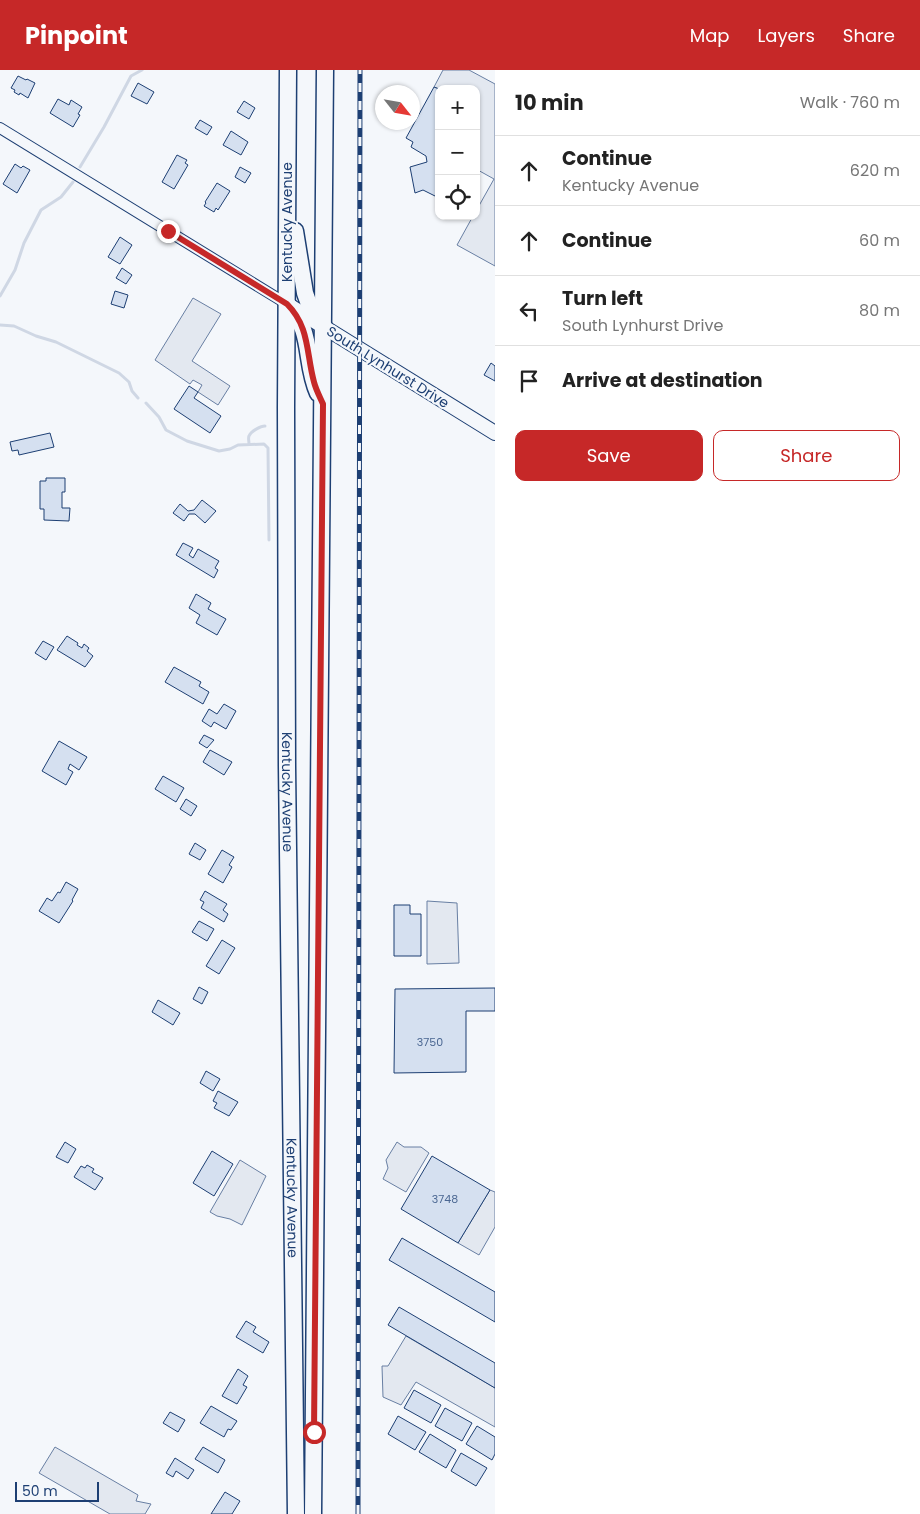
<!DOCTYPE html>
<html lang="en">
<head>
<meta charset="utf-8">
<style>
  body { margin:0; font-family:Poppins,sans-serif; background:#f6f6f6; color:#222 }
  .controls { position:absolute; right:15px; top:15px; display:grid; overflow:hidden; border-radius:10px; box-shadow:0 1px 4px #0004 }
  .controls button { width:45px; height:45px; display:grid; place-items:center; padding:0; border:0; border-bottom:1px solid #e0e0e0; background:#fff; color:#222; font:25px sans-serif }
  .compass { position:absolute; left:375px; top:15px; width:45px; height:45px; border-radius:50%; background:#fff; box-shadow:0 1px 4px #0004; rotate:121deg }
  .scale { position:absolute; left:15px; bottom:12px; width:84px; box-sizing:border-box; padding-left:5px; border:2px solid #1d3f73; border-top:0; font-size:14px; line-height:18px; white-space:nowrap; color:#1d3f73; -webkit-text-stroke:4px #f4f7fb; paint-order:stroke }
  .stop { position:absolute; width:15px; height:15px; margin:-11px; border:4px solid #c62828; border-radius:50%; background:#fff }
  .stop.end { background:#c62828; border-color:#fff; box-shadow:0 1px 5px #0008 }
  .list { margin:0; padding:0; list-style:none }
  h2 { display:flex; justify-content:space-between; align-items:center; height:65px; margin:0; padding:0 20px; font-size:21px }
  h2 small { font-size:16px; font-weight:400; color:#767676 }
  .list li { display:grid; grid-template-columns:32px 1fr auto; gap:15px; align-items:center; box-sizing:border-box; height:70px; padding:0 20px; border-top:1px solid #e0e0e0 }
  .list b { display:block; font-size:19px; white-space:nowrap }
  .list p { margin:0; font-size:16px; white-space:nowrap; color:#767676 }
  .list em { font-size:16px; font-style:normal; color:#767676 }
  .actions { display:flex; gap:10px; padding:15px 20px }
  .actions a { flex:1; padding:11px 0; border:1px solid #c62828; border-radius:10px; text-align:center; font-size:18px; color:#c62828 }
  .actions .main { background:#c62828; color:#fff }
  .icon { flex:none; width:28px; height:28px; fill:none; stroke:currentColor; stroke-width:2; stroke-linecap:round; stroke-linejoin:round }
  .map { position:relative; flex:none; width:495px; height:1444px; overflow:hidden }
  header { display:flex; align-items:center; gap:30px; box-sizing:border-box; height:70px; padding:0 25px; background:#c62828; color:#fff }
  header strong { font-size:24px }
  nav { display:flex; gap:28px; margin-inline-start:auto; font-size:18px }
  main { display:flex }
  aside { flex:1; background:#fff }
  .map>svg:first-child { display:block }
  .parking { fill:#e3e8f0; stroke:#687fa3 }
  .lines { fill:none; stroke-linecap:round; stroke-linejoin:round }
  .stream { stroke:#cfd7e4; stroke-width:3 }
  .building { fill:#d5e0f0; stroke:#1d3f73 }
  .minor-casing { stroke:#1d3f73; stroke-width:12 }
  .secondary-casing { stroke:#1d3f73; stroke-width:16 }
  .primary-casing { stroke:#1d3f73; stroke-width:19 }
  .minor { stroke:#f4f7fb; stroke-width:10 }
  .secondary { stroke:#f4f7fb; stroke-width:14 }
  .primary { stroke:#f4f7fb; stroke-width:16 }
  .rail-casing { stroke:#1d3f73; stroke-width:5 }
  .rail { stroke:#f4f7fb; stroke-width:3; stroke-dasharray:9; stroke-linecap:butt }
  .route { stroke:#c62828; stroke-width:6 }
  .labels { text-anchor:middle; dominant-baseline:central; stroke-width:4; stroke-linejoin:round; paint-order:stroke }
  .number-label { font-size:11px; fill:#4b6792 }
  .street-label { font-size:14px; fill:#1d3f73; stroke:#f4f7fb }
</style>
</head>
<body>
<header>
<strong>Pinpoint</strong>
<nav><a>Map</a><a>Layers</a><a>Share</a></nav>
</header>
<main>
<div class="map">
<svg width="495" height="1444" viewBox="0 0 495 1444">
  <rect width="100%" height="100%" fill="#f4f7fb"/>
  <!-- parking -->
  <path class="parking" d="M443,0H469L495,14V196L457,175L473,146H476V141L494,109L476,99V47L479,43L476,41V19H439L434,17Z
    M193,228L221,244L192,291L230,316L218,335L198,322L202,315L193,310L190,314L155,290Z
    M427,831L457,833L459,893L427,894Z
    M397,1072L404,1077H421L429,1083L406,1122L383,1109L388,1098L386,1090Z
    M240,1090L266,1106L242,1155L230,1149L217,1146L210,1142Z
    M490,1120L495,1122V1157L479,1185L458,1173Z
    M406,1266L495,1318V1357L416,1312L401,1335L383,1327L382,1296H388Z
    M55,1377L138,1425L136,1431L151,1434L145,1444H110L39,1403Z"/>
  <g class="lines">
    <!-- stream -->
    <path class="stream" d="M80,97L104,57L131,6L142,0
      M0,226L15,200L24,173L41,140L61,127L73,112
      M0,255L14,256L36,266L56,272L119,303L129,312L132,321L138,328
      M146,333L159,347L166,360L187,371L219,381L230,379L238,375L264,374L268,378L269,470
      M249,374C249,371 248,368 249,366C251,361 261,356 265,356"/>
  </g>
  <!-- building -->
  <path class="building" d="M18,6L26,10L27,9L35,13L28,28L20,23L19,25L14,22L15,20L11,18Z
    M138,13L154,22L147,34L131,26Z
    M434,17L439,19V128L423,120L415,123L410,97L427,92L426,86L411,77L413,72L406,68Z
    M58,29L69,35L71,30L82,37L78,44L80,45L73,57L50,43Z
    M244,31L255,38L249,49L237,42Z
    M200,50L212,57L207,65L195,58Z
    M231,61L248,72L241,85L223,75Z
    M177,85L187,90L185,93L188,95L174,119L162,112Z
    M15,94L21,98L23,96L30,100L17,123L3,114Z
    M240,97L251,103L245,113L235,107Z
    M217,113L230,121L218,140L216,138L214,142L204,136L206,133L205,132Z
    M120,167L132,175L120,194L108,187Z
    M122,198L132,205L126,214L116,208Z
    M115,221L128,225L124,238L111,234Z
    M491,293L495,296V311L484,305Z
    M189,316L198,322L194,328L221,346L210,363L174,339Z
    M50,363L54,377L19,385L18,380L12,381L10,372Z
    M46,408H65V422H62V438H70L69,451L44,450V439H40V411H46Z
    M202,430L216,441L205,453L195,444H189L184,451L173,443L180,434L188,441L194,440Z
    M183,473L193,478L189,485L193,488L198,479L219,491L215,498L218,500L214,508L176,485Z
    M196,524L211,533L208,539L226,549L217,565L196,553L200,545L189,538Z
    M67,566L78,573L77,575L82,578L84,574L89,578L87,581L93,586L85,597L57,580Z
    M43,571L54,577L46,590L35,583Z
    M174,597L201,612L199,616L209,622L203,634L165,612Z
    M224,634L236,641L226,659L214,652L211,657L202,651L209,639L217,644Z
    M204,665L214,670L207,678L199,673Z
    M59,671L87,687L79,700L70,694L68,699L73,702L66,715L42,701Z
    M210,680L232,692L224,705L203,692Z
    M163,706L184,718L176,732L155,719Z
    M186,729L197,736L191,746L180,739Z
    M195,773L206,780L200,790L189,784Z
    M222,780L234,787L229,795L232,797L223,813L208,804Z
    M66,812L78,819L72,830L73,831L59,853L39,841L47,828L52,831L58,822L60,823Z
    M205,821L227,834L223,840L228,844L224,852L201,838L204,832L200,830Z
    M394,835H410V844H421V886H394Z
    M199,851L214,859L207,871L192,862Z
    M222,870L235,878L219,904L206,896Z
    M199,917L208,922L202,934L193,929Z
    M495,918V941H466V1002L394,1003L395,919Z
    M158,930L180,943L173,955L152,942Z
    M206,1001L220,1009L213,1021L200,1013Z
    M218,1021L238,1032L229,1046L214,1038L217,1033L213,1031Z
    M65,1072L76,1079L68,1093L56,1087Z
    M212,1081L233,1094L214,1126L193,1113Z
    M432,1086L490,1120L458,1173L401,1139Z
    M87,1095L94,1099L92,1102L103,1108L95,1120L74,1107L81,1096L85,1098Z
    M402,1168L495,1222V1252L389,1190Z
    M399,1237L495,1293V1318L388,1255Z
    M246,1251L256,1257L253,1262L269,1272L263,1283L236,1267Z
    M238,1299L248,1306L243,1315L247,1317L237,1334L222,1326Z
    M414,1320L441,1335L431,1353L404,1338Z
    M211,1336L237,1351L231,1360L228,1359L224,1367L200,1353Z
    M445,1338L472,1353L462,1371L435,1356Z
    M170,1342L185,1350L178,1362L163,1353Z
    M398,1346L426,1362L415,1380L388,1364Z
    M477,1356L495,1367V1384L492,1390L466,1374Z
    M430,1364L456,1380L446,1398L419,1382Z
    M203,1377L225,1390L218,1403L195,1389Z
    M461,1383L487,1398L476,1416L451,1401Z
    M175,1388L194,1400L188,1409L176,1401L173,1407L166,1403Z
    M225,1422L240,1431L232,1444H211Z"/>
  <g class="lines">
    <defs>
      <path id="minor" d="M0,58L287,234"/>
      <path id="secondary" d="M290,236L495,363"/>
      <g id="primary">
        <path id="s1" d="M288,0L286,338L287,696L296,1444"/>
        <path d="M295,161L305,223C309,237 315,246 324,257"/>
        <path d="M287,234C314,261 304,292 318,323"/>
        <path d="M313,1444L325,0"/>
      </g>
    </defs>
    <!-- minor casing -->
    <use href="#minor" class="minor-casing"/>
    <!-- secondary casing -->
    <use href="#secondary" class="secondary-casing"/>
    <!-- primary casing -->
    <use href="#primary" class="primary-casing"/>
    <!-- minor -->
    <use href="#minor" class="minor"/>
    <!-- secondary -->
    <use href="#secondary" class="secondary"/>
    <!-- primary -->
    <use href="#primary" class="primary"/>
    <defs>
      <path id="rail" d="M358,1444L360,0"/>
    </defs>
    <!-- rail casing -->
    <use href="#rail" class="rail-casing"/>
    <!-- rail -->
    <use href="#rail" class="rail"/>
  </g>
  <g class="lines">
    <!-- route -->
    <path class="route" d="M168,161L287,234C310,257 306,283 314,312C316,320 320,327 323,334L314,1362"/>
  </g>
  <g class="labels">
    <!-- number labels -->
    <g class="number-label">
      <text x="430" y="972">3750</text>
      <text x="445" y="1129">3748</text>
    </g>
    <!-- street labels -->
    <g class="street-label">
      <text transform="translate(287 152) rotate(-90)">Kentucky Avenue</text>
      <text transform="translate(388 297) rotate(32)">South Lynhurst Drive</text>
      <text stroke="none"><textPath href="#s1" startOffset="722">Kentucky Avenue</textPath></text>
      <text stroke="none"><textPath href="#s1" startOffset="1128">Kentucky Avenue</textPath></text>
    </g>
  </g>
</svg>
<div class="controls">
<button>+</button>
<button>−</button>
<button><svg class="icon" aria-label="locate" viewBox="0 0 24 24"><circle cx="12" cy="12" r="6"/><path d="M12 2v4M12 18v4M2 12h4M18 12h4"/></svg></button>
</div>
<svg class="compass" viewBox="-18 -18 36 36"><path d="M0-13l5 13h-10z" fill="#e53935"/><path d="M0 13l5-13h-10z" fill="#767676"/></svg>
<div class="scale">50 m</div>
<div class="stop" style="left:314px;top:1362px"></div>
<div class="stop end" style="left:168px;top:161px"></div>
</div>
<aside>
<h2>10 min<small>Walk · 760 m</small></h2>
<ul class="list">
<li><svg class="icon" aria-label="ahead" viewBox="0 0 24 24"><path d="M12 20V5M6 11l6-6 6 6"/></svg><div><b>Continue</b><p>Kentucky Avenue</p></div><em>620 m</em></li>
<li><svg class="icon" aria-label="ahead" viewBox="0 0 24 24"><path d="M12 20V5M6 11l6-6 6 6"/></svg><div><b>Continue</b></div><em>60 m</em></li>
<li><svg class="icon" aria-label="left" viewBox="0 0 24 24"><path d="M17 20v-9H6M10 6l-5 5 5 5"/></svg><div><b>Turn left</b><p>South Lynhurst Drive</p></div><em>80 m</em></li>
<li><svg class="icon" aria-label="arrive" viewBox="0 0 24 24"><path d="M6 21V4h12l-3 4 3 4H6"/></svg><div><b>Arrive at destination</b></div></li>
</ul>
<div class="actions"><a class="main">Save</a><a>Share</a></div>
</aside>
</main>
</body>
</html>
